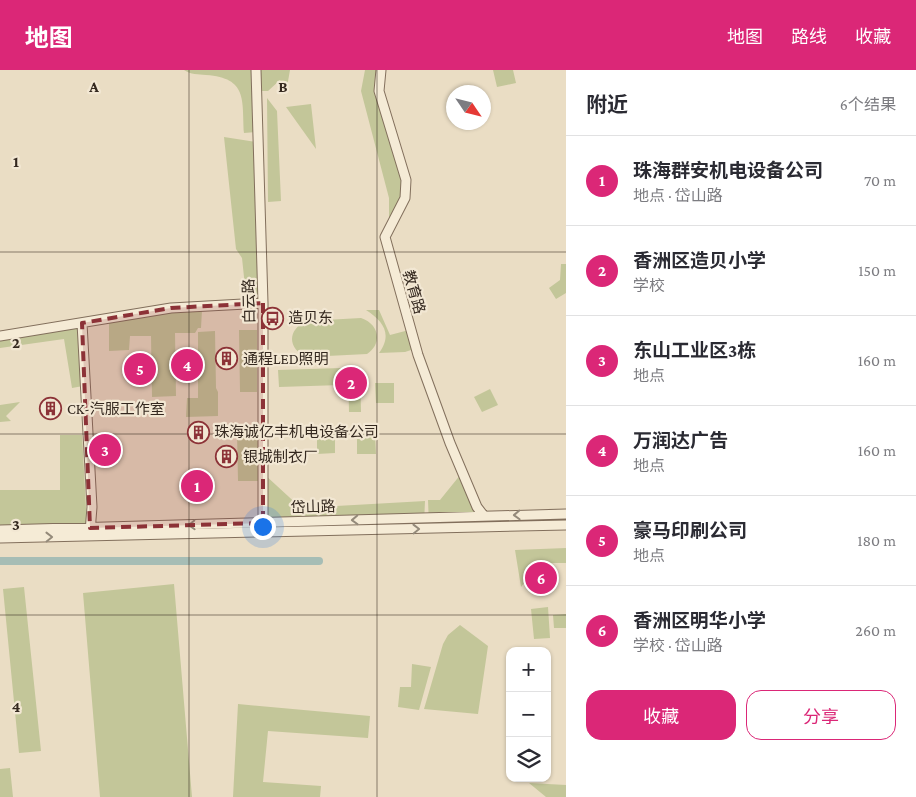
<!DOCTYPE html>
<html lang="zh">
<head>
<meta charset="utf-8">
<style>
  body { margin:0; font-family:"Crimson Pro","Noto Sans SC",serif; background:#f7f7f7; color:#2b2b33 }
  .controls { position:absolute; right:15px; bottom:15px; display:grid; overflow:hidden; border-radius:10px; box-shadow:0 1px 4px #0004 }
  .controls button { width:45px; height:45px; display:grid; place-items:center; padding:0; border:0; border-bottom:1px solid #e1e1e2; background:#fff; color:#2b2b33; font:25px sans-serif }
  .compass { position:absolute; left:446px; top:15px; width:45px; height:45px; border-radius:50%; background:#fff; box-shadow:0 1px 4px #0004; rotate:125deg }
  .you { position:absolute; left:262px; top:456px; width:18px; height:18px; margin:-12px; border:4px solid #fff; border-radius:50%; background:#1a73e8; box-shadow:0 0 0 8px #1a73e833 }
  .badge { display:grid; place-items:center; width:32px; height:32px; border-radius:50%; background:#db2777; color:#fff; font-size:16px; font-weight:700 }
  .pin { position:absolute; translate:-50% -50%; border:2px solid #fff; box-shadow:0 1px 5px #0006 }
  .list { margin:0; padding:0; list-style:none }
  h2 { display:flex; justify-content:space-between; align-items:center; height:65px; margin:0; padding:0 20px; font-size:21px }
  h2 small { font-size:16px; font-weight:400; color:#7c7c81 }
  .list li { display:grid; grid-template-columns:32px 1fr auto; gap:15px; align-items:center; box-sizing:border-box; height:90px; padding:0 20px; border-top:1px solid #e1e1e2 }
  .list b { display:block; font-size:19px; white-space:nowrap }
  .list p { margin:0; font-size:16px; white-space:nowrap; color:#7c7c81 }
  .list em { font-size:16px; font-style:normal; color:#7c7c81 }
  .actions { display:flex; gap:10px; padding:15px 20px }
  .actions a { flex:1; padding:11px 0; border:1px solid #db2777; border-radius:15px; text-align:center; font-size:18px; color:#db2777 }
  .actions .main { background:#db2777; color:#fff }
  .icon { flex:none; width:28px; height:28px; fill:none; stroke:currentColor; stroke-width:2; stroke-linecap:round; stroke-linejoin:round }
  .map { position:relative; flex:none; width:566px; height:727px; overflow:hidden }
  header { display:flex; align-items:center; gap:30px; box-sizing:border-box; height:70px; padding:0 25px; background:#db2777; color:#fff }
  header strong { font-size:24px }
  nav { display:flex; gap:28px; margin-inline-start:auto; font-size:18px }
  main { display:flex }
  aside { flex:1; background:#fff }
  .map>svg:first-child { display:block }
  .green { fill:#c3c699 }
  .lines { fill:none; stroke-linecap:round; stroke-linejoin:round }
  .canal { stroke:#a6bdb5; stroke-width:8 }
  .minor-casing { stroke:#826f5c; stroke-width:11 }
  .minor { stroke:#f5ebd6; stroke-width:9 }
  .oneway { stroke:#948a7a }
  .marked { fill:#8c3237; fill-opacity:0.2; stroke:#8c3237; stroke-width:4; stroke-dasharray:10 6; stroke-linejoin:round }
  .grid { fill:none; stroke:#34281f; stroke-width:1; stroke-opacity:0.55 }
  .labels { text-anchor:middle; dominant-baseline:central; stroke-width:4.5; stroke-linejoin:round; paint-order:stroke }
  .street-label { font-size:15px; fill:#34281f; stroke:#f2e7d3 }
  .poi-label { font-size:15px; fill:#34281f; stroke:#f2e7d3; text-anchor:start }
  .grid-label { font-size:16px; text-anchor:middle; font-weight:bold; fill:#34281f; stroke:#f2e7d3; stroke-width:4.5; stroke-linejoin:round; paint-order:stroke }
</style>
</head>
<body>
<header>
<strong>地图</strong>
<nav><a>地图</a><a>路线</a><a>收藏</a></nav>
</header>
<main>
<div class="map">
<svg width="566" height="727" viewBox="0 0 566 727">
  <rect width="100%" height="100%" fill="#eaddc4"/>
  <!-- green -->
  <path class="green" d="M184,0H254L256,62L244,63C242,30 248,8 206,5C198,4 191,5 184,0Z
    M259,0H290L287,17L284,25L280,10L268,21H259Z
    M365,0H378L404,111L403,126L389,154V128L361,21Z
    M493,0H513L516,13L497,17Z
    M267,28L277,41L281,131L268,132Z
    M311,34L316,79L286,37Z
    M224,67L256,72L260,224L246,226L242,188L236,179Z
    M561,194H566V223L556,229L549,218L560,210Z
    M202,240L201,258H198L195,263H175L176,326L152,327L151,266H130L129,280L109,281V250L172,241Z
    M366,240H379L390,265L409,260L414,279L405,282L379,283C393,264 383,251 366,240Z
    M361,248C379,254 383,273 367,284L307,287C287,279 287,259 307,251Z
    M79,256L83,316L72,318L64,269L0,278V269Z
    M239,260H257V322H240Z
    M215,261L216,318L218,322V346L186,347L187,328H198V262Z
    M348,297H360L361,342H349Z
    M341,298V315L279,317L278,300Z
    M375,313H394V333H376Z
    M490,319L498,335L482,342L474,327Z
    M20,332L6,346L11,351L0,352V335Z
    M237,362H258V411H238Z
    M335,363V383L317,384V364Z
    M357,364H375L376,384H357Z
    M60,365H82L87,456L0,460V420H60Z
    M264,404L301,438L425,431L424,454L264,455Z
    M461,404L485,454L429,455L428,430H440Z
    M566,478V493H540L521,517L515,480Z
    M174,514L192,727H100L83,523Z
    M24,517L41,681L19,683L3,519Z
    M548,537L550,568L534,569L531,539Z
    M566,544V558H554L553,545Z
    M460,555L488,576L478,644L424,639L443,574L448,565Z
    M412,594L431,597L419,640L398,637L400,617H411Z
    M238,634L370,646L368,668L268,661L263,712L321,716L320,727H233Z
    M10,698L13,727H0V699Z
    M529,713L566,715V727H546Z"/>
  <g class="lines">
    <!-- canal -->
    <path class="canal" d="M0,491H319"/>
    <defs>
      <path id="minor" d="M256,0L263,233V457
        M381,0L379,21L406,110L405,128L385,167L418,285L450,373L477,437L484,446
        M82,253L92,437L90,462
        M0,266L171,238L263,233
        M0,460L566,444
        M0,468L566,455"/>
    </defs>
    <!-- minor casing -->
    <use href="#minor" class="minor-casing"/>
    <!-- minor -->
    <use href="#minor" class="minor"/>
  </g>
  <!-- one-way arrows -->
  <defs><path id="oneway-chevron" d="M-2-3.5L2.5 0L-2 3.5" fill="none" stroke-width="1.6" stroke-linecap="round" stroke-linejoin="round" transform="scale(1.25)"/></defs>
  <g class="oneway">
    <use href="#oneway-chevron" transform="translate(517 445) rotate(178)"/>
    <use href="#oneway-chevron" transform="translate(355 450) rotate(178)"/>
    <use href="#oneway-chevron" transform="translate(192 455) rotate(178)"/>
    <use href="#oneway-chevron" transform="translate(416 459) rotate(-1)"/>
    <use href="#oneway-chevron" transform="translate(49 467) rotate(-1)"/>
  </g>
  <!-- marked area -->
  <path class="marked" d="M263,233V453L90,458L82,253L171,238Z"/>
  <!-- grid -->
  <path class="grid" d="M189,0V727M377,0V727M0,182H566M0,364H566M0,545H566"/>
  <!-- icons -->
  <defs>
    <symbol id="bus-ring" viewBox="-11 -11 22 22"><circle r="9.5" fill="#f2e7d3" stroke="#8c3237" stroke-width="1.5"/><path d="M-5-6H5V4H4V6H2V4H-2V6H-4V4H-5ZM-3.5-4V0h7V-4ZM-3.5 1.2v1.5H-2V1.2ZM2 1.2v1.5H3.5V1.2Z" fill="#8c3237"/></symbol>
    <symbol id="building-ring" viewBox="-11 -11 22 22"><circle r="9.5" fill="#f2e7d3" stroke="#8c3237" stroke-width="1.5"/><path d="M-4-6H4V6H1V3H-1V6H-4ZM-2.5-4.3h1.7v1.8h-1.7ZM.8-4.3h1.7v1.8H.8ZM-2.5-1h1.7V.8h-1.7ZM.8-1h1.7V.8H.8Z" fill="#8c3237"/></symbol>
  </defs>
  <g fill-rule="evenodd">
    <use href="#bus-ring" x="260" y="236" width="25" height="25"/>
    <use href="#building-ring" x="214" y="276" width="25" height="25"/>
    <use href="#building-ring" x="38" y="326" width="25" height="25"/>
    <use href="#building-ring" x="186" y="350" width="25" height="25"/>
    <use href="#building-ring" x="214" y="374" width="25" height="25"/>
  </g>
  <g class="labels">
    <!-- street labels -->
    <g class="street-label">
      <text transform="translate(414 222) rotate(74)">教育路</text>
      <text transform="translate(249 231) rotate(-91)">白云路</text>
      <text transform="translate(313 437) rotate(-2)">岱山路</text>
    </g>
    <!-- poi labels -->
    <g class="poi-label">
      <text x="288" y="248">造贝东</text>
      <text x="243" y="289">通程LED照明</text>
      <text x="67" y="339">CK-汽服工作室</text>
      <text x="214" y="362">珠海诚亿丰机电设备公司</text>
      <text x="243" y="387">银城制衣厂</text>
    </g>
  </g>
  <g class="grid-label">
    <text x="94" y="22">A</text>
    <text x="283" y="22">B</text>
    <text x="16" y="97">1</text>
    <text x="16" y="278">2</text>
    <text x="16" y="460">3</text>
    <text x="16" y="642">4</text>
  </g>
</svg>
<div class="controls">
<button>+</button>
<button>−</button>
<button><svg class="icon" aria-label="layers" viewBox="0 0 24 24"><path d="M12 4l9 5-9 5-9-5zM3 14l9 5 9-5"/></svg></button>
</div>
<svg class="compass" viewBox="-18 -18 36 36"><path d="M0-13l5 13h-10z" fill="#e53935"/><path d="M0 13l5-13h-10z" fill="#7c7c81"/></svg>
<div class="you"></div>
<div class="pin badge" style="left:197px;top:416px">1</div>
<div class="pin badge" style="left:351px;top:313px">2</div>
<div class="pin badge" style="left:105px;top:380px">3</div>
<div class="pin badge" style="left:187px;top:295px">4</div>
<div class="pin badge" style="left:140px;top:299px">5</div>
<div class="pin badge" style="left:541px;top:508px">6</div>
</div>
<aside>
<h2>附近<small>6个结果</small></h2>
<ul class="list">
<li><span class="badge">1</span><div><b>珠海群安机电设备公司</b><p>地点 · 岱山路</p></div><em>70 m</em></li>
<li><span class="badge">2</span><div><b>香洲区造贝小学</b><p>学校</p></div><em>150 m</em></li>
<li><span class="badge">3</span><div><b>东山工业区3栋</b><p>地点</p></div><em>160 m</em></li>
<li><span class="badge">4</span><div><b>万润达广告</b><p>地点</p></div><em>160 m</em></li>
<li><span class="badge">5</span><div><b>豪马印刷公司</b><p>地点</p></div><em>180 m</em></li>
<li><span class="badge">6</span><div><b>香洲区明华小学</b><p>学校 · 岱山路</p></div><em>260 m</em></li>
</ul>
<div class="actions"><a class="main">收藏</a><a>分享</a></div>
</aside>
</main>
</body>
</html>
